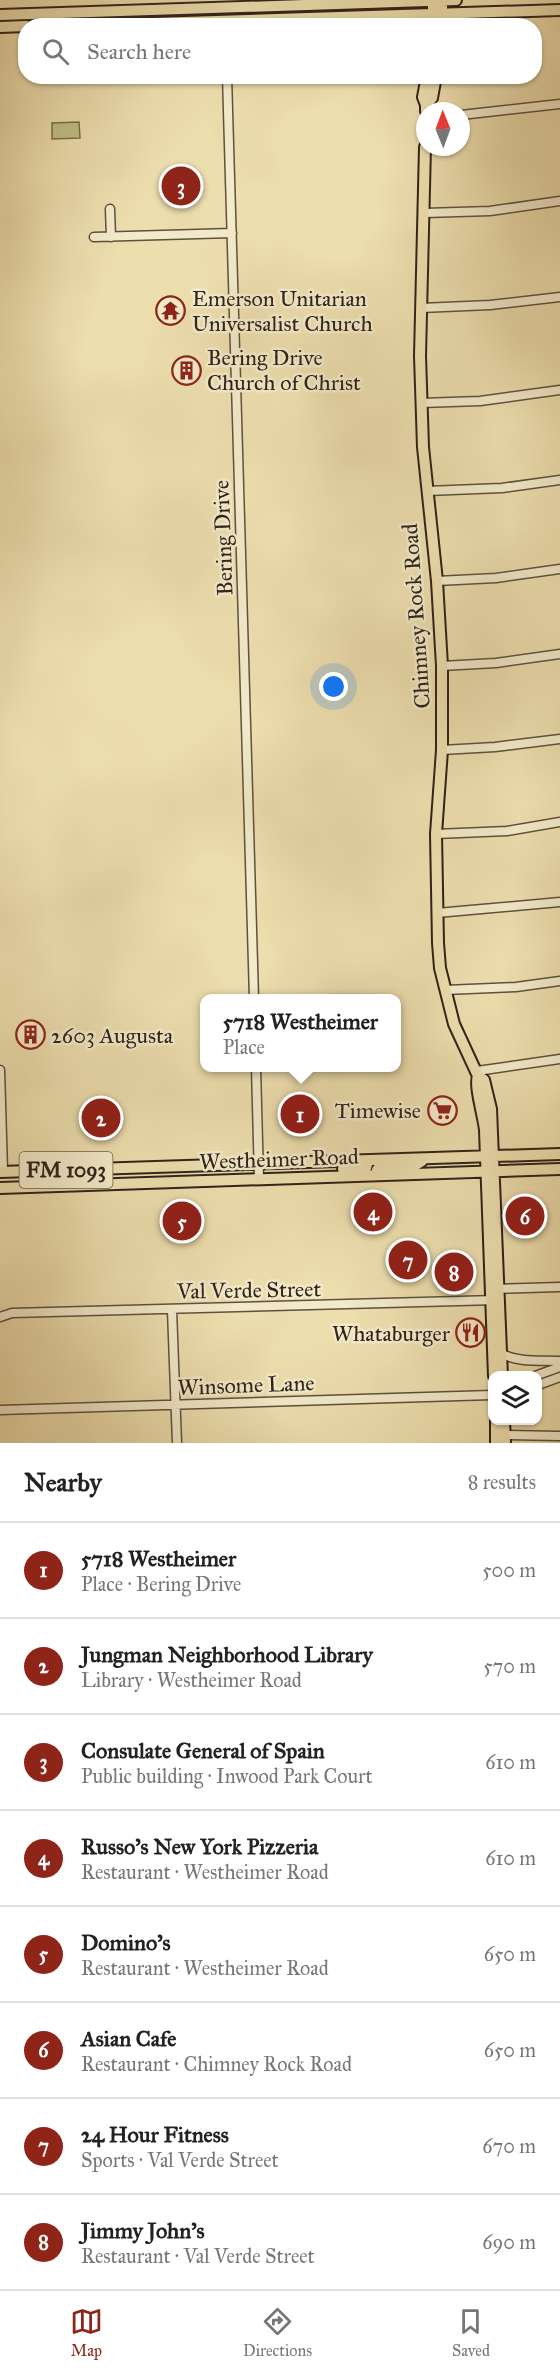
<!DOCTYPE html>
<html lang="en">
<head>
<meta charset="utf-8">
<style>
  body { margin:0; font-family:"IM FELL Great Primer",serif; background:#f6f6f6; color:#222 }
  .controls { position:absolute; right:18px; bottom:18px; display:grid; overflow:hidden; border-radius:12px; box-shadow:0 2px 4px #0004 }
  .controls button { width:54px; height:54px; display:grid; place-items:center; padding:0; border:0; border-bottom:2px solid #e0e0e0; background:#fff; color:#222; font:30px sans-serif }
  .compass { position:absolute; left:416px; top:102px; width:54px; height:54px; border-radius:50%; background:#fff; box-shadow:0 2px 4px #0004; rotate:359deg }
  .you { position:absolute; left:334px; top:687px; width:21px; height:21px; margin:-15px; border:4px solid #fff; border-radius:50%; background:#1a73e8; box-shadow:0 0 0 9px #1a73e833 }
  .badge { display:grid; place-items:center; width:39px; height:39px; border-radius:50%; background:#8f2418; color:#fff; font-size:20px; font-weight:700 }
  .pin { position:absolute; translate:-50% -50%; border:3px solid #fff; box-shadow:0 2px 6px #0006 }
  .popup { position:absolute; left:200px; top:994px; width:201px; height:78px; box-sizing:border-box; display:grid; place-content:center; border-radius:12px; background:#fff; filter:drop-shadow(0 2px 4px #0005); font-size:20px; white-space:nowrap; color:#767676 }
  .popup b { font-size:22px; color:#222 }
  .popup::after { content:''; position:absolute; left:50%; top:100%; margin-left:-12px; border:12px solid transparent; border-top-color:#fff }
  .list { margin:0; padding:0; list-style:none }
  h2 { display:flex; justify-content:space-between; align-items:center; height:78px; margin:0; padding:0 24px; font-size:26px }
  h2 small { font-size:20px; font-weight:400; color:#767676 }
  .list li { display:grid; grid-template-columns:39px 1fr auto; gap:18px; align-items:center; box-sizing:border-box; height:96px; padding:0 24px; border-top:2px solid #e0e0e0 }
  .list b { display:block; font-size:22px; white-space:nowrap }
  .list p { margin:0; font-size:20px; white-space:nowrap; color:#767676 }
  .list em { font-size:20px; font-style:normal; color:#767676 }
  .icon { flex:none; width:33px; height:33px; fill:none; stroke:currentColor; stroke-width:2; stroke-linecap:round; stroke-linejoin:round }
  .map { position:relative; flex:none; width:560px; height:1443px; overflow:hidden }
  .search { position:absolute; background:#fff; box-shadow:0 2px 4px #0004; left:18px; right:18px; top:18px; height:66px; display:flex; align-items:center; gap:15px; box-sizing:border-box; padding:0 21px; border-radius:24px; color:#767676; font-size:22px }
  .sheet { height:846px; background:#fff }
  nav { display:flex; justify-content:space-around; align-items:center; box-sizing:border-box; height:84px; border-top:2px solid #e0e0e0; background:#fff; font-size:16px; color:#767676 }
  nav a { display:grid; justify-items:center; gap:3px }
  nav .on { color:#8f2418 }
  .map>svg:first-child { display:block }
  .green { fill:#c0bf85; stroke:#777050; stroke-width:1.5 }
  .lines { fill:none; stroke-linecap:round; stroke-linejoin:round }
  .minor-casing { stroke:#5e513f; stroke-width:11 }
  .major-casing { stroke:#2e221a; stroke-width:14 }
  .minor { stroke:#f3eaca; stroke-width:8 }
  .major { stroke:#eddeae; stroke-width:10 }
  .labels { text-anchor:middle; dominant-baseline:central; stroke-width:5; stroke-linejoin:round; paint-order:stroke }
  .shield { fill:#f3eaca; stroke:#695e4f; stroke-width:1.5 }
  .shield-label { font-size:21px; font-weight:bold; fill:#2e221a }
  .poi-label { font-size:22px; fill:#2e221a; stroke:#f3eaca; text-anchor:start }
  .street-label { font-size:22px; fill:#2e221a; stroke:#f3eaca }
</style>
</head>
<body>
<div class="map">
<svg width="560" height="1443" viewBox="0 0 560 1443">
  <rect width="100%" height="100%" fill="#eddeae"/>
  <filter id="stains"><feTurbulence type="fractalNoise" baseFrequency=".00333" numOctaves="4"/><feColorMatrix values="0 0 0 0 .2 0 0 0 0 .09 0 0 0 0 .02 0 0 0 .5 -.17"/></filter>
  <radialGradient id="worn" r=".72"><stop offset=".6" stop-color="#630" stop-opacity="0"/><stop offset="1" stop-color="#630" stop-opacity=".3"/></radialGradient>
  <!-- green -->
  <path class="green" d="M79,122L80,138L52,139V123Z"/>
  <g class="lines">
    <defs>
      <path id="minor" d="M227,76L254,998
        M461,115L560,104
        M110,209L111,237
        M425,213L490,211L560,201
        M94,237L232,233
        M421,308L490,305L560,297
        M421,403L480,401L560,390
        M427,491L502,488L560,480
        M437,581L496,578L560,569
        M442,666L496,663L560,654
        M442,750L495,747L560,739
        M436,834L507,831L560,822
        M437,913L560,902
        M445,990L516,987L560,981
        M256,1068L259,1179
        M0,1070L3,1171
        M477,1071L560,1059
        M494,1289L560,1287
        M172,1310L177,1443
        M0,1317L12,1313L496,1300
        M501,1353C516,1363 543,1360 560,1361
        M535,1376L560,1367
        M538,1385L560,1377
        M0,1410L492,1395
        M505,1435L559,1436"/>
      <path id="major" d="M433,6V26
        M0,15L456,0
        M58,26L560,10
        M442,26V6
        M0,27L26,26
        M426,105L432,98L436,76
        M426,111V105L423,97L427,76
        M425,147L420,356L423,447L437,581L442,666V750L436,834L438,943L440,968L454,1024L478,1076L484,1080L491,1109L502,1376
        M478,1076C474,1085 484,1118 485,1130L494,1376
        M343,1169L366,1168L368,1160
        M377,1170L380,1167L414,1166L422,1161
        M0,1172L560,1154
        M44,1186L53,1178L79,1177L81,1170
        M0,1188L560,1169
        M496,1420V1443
        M504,1420L505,1443"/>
    </defs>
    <!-- minor casing -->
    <use href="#minor" class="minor-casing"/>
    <!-- major casing -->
    <use href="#major" class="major-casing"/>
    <!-- minor -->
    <use href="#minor" class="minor"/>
    <!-- major -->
    <use href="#major" class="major"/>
  </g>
  <!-- icons -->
  <defs>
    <symbol id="temple-ring" viewBox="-11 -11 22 22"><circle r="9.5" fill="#f3eaca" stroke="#8f2418" stroke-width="1.5"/><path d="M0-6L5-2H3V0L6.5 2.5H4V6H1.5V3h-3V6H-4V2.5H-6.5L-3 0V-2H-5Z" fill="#8f2418"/></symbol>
    <symbol id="building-ring" viewBox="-11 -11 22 22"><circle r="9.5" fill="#f3eaca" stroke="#8f2418" stroke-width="1.5"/><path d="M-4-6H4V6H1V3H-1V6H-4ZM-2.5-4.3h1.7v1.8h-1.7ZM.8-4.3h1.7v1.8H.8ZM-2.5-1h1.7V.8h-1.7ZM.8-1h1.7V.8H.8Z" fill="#8f2418"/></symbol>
    <symbol id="supermarket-ring" viewBox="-11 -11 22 22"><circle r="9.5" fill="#f3eaca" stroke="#8f2418" stroke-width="1.5"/><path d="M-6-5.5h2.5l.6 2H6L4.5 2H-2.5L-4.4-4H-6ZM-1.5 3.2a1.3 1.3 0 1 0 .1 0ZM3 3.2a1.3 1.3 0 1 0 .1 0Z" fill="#8f2418"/></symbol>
    <symbol id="restaurant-ring" viewBox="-11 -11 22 22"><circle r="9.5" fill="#f3eaca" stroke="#8f2418" stroke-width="1.5"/><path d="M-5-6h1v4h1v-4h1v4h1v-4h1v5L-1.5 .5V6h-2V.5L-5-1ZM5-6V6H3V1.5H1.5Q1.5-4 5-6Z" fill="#8f2418"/></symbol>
  </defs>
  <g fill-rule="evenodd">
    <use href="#temple-ring" x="154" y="294" width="33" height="33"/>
    <use href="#building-ring" x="170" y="354" width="33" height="33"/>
    <use href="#building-ring" x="14" y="1018" width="33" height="33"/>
    <use href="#supermarket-ring" x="426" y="1094" width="33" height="33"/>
    <use href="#restaurant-ring" x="454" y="1316" width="33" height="33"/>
  </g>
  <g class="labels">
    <!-- shield labels -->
    <rect class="shield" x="19.5" y="1152" width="93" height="36" rx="4.5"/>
    <g class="shield-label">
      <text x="66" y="1170">FM 1093</text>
    </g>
    <!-- poi labels -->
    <g class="poi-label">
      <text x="192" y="298">Emerson Unitarian<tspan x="192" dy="25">Universalist Church</tspan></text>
      <text x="207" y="357">Bering Drive<tspan x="207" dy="25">Church of Christ</tspan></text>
      <text x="51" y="1035">2603 Augusta</text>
      <text x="421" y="1110" text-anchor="end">Timewise</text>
      <text x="450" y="1333" text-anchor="end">Whataburger</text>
    </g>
    <!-- street labels -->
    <g class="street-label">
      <text transform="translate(223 538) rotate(-92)">Bering Drive</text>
      <text transform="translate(416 616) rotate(-94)">Chimney Rock Road</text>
      <text transform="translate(279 1159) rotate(-2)">Westheimer Road</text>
      <text transform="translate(249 1290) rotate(-1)">Val Verde Street</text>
      <text transform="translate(246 1385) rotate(-2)">Winsome Lane</text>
    </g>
  </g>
  <rect width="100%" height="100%" filter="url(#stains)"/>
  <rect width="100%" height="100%" fill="url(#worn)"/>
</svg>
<div class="controls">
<button><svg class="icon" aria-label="layers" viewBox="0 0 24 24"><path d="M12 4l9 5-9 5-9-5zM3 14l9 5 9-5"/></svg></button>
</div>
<svg class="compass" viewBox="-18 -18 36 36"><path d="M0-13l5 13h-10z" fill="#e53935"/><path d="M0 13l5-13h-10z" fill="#767676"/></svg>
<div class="you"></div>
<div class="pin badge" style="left:300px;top:1114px">1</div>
<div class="popup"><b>5718 Westheimer</b>Place</div>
<div class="pin badge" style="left:101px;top:1118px">2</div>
<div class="pin badge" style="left:181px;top:186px">3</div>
<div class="pin badge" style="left:373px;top:1212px">4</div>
<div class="pin badge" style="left:182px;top:1221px">5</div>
<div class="pin badge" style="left:525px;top:1216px">6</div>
<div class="pin badge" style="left:408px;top:1260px">7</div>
<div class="pin badge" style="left:454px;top:1272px">8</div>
<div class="search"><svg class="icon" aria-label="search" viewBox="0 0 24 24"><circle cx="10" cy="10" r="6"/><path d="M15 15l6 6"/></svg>Search here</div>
</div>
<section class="sheet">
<h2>Nearby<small>8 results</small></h2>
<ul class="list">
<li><span class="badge">1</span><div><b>5718 Westheimer</b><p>Place · Bering Drive</p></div><em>500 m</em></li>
<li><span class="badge">2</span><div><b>Jungman Neighborhood Library</b><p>Library · Westheimer Road</p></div><em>570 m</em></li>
<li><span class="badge">3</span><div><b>Consulate General of Spain</b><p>Public building · Inwood Park Court</p></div><em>610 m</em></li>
<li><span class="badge">4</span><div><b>Russo’s New York Pizzeria</b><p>Restaurant · Westheimer Road</p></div><em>610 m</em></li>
<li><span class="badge">5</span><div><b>Domino's</b><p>Restaurant · Westheimer Road</p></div><em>650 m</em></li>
<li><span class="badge">6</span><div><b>Asian Cafe</b><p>Restaurant · Chimney Rock Road</p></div><em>650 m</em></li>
<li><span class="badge">7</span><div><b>24 Hour Fitness</b><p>Sports · Val Verde Street</p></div><em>670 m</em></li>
<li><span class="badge">8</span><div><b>Jimmy John's</b><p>Restaurant · Val Verde Street</p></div><em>690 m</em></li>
</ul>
</section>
<nav>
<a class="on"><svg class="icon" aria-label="map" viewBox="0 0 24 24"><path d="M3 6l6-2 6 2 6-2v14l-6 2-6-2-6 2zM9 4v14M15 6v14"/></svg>Map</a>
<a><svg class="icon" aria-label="directions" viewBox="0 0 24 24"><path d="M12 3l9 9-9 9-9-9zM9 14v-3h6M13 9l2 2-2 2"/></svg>Directions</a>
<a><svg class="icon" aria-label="saved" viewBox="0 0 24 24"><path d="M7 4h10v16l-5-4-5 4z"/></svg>Saved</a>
</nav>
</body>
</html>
